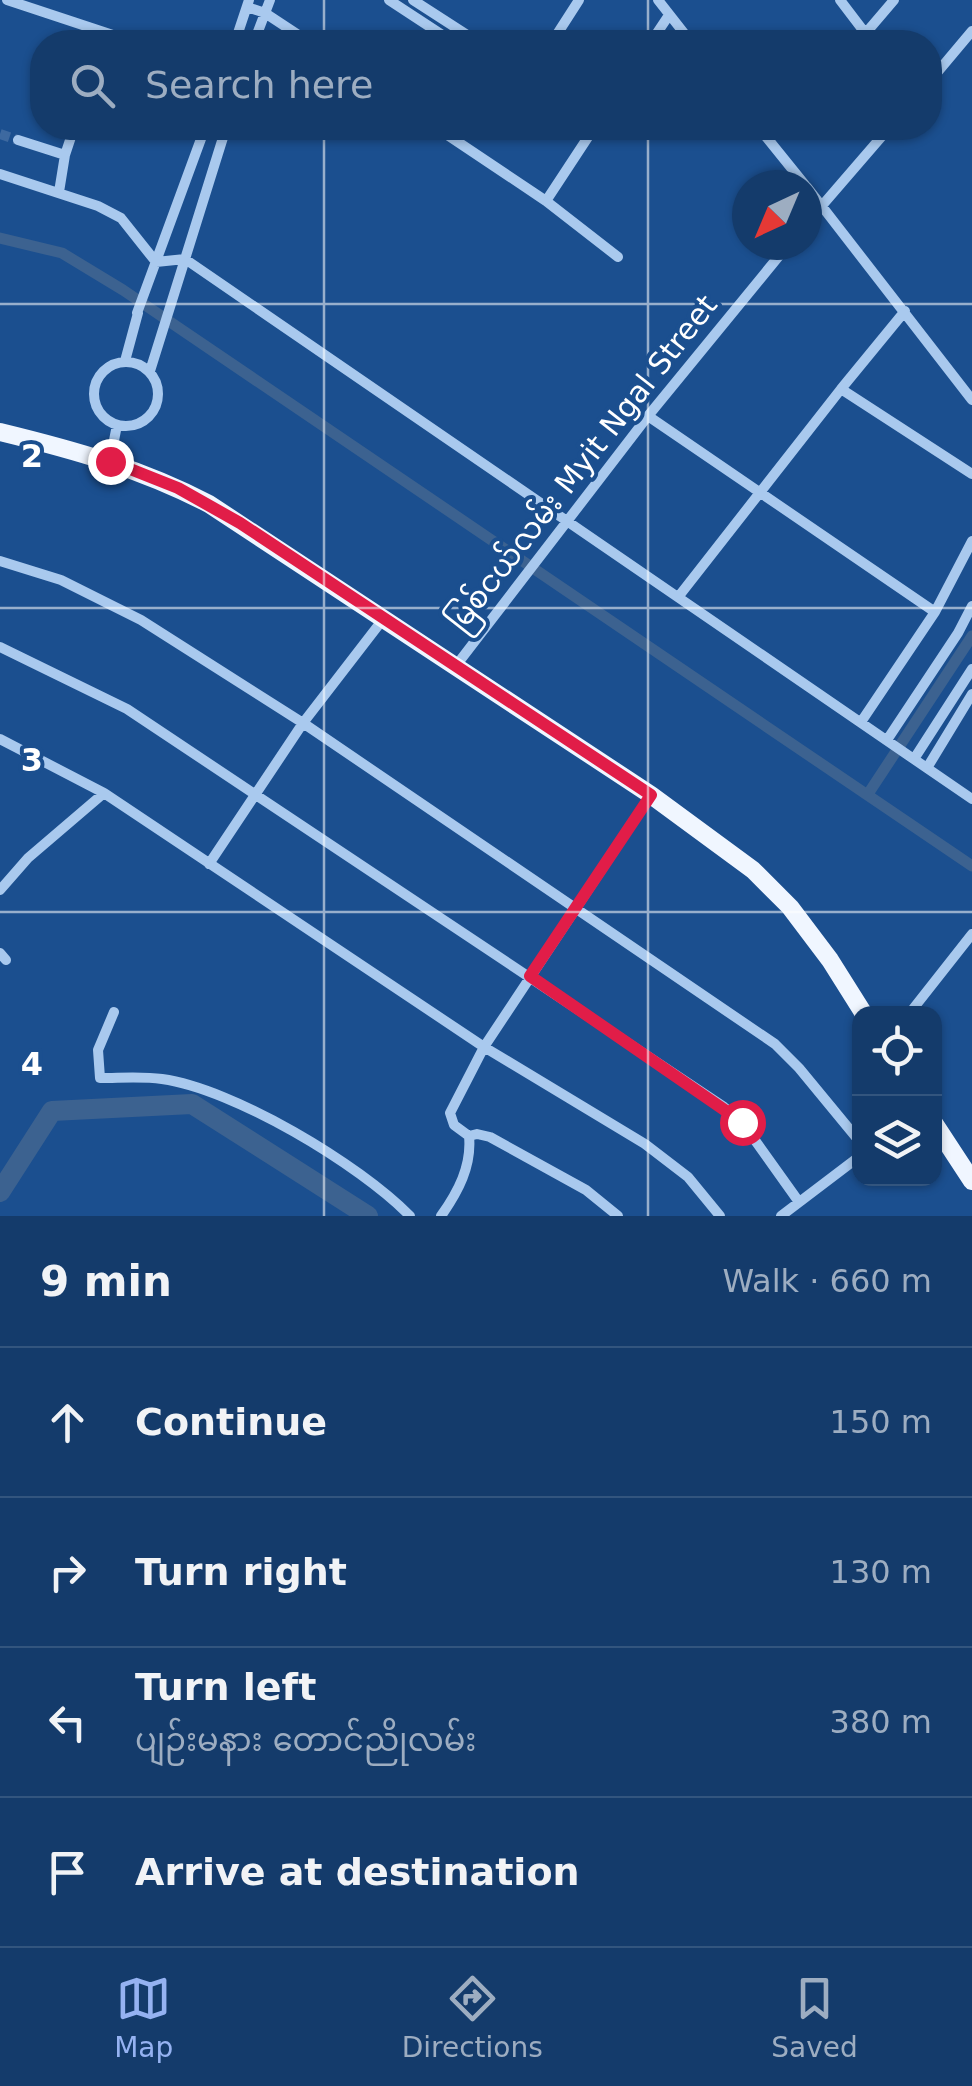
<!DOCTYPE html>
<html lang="en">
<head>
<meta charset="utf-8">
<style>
  body { margin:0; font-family:"DejaVu Sans","Noto Sans Myanmar",sans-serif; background:#214673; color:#f1f3f6 }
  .controls { position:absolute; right:30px; bottom:30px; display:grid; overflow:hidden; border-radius:20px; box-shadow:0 2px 8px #0004 }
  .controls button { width:90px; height:90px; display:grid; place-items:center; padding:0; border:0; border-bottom:2px solid #33557e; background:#143b6b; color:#f1f3f6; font:50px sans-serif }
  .compass { position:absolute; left:732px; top:170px; width:90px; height:90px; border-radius:50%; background:#143b6b; box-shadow:0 2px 8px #0004; rotate:224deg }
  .stop { position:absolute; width:30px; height:30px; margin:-22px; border:8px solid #e11d48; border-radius:50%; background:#fff }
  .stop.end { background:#e11d48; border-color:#fff; box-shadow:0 2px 10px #0008 }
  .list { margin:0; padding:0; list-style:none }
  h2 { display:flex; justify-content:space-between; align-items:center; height:130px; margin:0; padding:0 40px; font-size:42px }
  h2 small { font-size:32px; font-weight:400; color:#9dadc1 }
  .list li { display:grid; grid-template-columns:65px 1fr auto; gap:30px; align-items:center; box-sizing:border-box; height:150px; padding:0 40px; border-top:2px solid #33557e }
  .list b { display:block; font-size:38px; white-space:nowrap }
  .list p { margin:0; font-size:32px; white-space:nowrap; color:#9dadc1 }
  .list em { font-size:32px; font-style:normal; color:#9dadc1 }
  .icon { flex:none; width:55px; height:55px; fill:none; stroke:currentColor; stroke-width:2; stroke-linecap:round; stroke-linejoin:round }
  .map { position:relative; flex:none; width:972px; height:1216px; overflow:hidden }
  .search { position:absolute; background:#143b6b; box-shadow:0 2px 8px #0004; left:30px; right:30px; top:30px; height:110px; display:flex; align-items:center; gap:25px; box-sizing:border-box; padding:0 35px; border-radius:40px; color:#9dadc1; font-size:38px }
  .sheet { height:730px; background:#143b6b }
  nav { display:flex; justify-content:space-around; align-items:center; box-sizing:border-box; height:140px; border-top:2px solid #33557e; background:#143b6b; font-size:28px; color:#9dadc1 }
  nav a { display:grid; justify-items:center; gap:5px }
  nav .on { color:#95b2f1 }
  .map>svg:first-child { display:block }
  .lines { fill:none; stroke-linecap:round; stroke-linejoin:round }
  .canal { stroke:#3c6290; stroke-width:11 }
  .river { stroke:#3c6290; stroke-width:20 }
  .street-tunnel { stroke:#3d69a0; stroke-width:10; stroke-dasharray:10 5; stroke-linecap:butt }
  .street { stroke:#a9c9ee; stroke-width:10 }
  .primary { stroke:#f0f6ff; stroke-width:18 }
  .route { stroke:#e11d48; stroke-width:12 }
  .grid { fill:none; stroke:#fff; stroke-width:2.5; stroke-opacity:0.55 }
  .labels { text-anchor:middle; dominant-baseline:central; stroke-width:8; stroke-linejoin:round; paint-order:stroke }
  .street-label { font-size:30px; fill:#fff; stroke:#1b4f8f }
  .grid-label { font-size:32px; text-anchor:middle; font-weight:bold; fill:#fff; stroke:#1b4f8f; stroke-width:8; stroke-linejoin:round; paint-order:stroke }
</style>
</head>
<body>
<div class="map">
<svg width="972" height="1216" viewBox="0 0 972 1216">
  <rect width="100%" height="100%" fill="#1b4f8f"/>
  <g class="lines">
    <!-- canal -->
    <path class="canal" d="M0,238L62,253L123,290L972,866
      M868,794L972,636"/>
    <!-- river -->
    <path class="river" d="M0,1192L52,1111L192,1104L368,1216"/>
    <!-- street-tunnel -->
    <path class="street-tunnel" d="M0,134L18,140"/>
    <!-- street -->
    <path class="street" d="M7,0L134,42
      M389,0L453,42
      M413,0L478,42
      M658,0L691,42
      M840,0L872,42
      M247,7L265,13L309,42
      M865,34L894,0
      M235,42L249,0
      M254,42L270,0
      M552,42L579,0
      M651,42L669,15
      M930,81L972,31
      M437,128L546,201L618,257
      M759,128L805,185
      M18,140L65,155L59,192
      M65,155L74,128
      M0,174L98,206L121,218L156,262L185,259L972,799
      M807,187L972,400
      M546,201L594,128
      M807,223L889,128
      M905,311L841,389L972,474
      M137,313L205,128
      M125,361L138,313
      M94 394a32 32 0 1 1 64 0a32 32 0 1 1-64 0Z
      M150,371L226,128
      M648,416L935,612
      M110,461L117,425
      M0,561L61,580L141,620L303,723L775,1044L799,1068L860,1142
      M679,596L841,389
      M0,647L127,709L724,1107L742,1122L799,1202
      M455,667L648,416L788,245
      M861,722L935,612L972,541
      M0,739L104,793L484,1047L645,1144L688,1177L720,1216
      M887,740L958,633L972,606
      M914,759L972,669
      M927,768L972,694
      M209,864L303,723L384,618
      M0,890L28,858L104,793
      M0,953L6,960
      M114,1012L98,1050L100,1078C120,1078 142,1076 162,1079C234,1089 359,1164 410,1216
      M909,1014L972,934
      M469,1136L477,1134L490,1137L586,1190L618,1216
      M441,1216C458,1192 472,1166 469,1136L454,1125L450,1113L484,1047L651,795
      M781,1216L860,1156"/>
    <!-- primary -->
    <path class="primary" d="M0,432C74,450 142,469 209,504L651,795L753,870L790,907L830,960L864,1014
      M934,1123L972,1181"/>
  </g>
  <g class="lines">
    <!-- route -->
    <path class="route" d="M110,461L178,488L240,523L651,795L530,976L742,1122"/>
  </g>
  <!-- grid -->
  <path class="grid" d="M324,0V42M648,0V42M324,128V1216M648,128V1216M0,304H972M0,608H972M0,912H972"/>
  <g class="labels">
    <!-- street labels -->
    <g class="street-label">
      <text transform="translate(582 463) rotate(-52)">မြစ်ငယ်လမ်း Myit Ngal Street</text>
    </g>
  </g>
  <g class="grid-label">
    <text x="32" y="467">2</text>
    <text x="32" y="771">3</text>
    <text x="32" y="1075">4</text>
  </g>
</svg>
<div class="controls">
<button><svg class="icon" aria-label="locate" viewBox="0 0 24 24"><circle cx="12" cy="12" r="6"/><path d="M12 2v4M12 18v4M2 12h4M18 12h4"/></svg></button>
<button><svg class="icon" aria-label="layers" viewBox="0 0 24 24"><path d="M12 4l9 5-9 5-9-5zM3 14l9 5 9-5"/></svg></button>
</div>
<svg class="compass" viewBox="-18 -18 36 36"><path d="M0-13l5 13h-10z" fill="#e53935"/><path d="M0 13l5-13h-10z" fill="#9dadc1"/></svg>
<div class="stop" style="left:742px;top:1122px"></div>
<div class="stop end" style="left:110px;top:461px"></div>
<div class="search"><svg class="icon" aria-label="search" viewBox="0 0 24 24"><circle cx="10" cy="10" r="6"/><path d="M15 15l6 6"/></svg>Search here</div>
</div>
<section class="sheet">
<h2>9 min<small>Walk · 660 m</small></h2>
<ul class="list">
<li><svg class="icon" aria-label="ahead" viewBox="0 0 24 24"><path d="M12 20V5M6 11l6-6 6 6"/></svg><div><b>Continue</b></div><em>150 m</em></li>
<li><svg class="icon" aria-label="right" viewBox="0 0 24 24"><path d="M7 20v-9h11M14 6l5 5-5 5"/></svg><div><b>Turn right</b></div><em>130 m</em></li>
<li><svg class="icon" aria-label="left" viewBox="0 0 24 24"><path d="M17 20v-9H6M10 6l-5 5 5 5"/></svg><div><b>Turn left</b><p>ပျဉ်းမနား တောင်ညိုလမ်း</p></div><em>380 m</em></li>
<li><svg class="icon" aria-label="arrive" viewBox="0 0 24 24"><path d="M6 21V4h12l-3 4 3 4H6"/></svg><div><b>Arrive at destination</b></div></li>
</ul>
</section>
<nav>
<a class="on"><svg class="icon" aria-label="map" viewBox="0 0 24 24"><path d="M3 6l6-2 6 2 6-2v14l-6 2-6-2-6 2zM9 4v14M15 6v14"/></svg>Map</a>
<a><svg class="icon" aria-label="directions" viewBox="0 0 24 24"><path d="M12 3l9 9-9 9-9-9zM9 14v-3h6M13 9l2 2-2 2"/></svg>Directions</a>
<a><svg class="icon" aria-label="saved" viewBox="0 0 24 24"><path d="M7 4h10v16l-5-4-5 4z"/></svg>Saved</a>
</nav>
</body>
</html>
